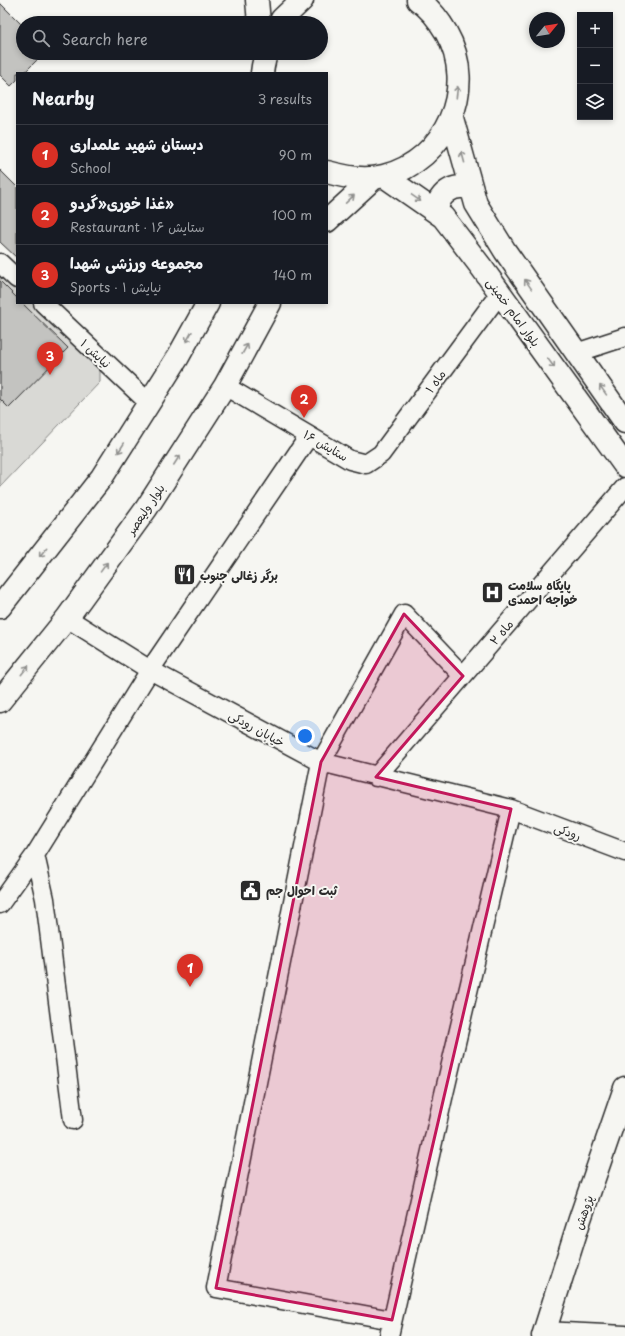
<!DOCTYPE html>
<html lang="en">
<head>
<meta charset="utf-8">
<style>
  body { margin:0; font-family:"Playpen Sans","Playpen Sans Arabic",sans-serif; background:#20242c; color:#f1f3f6 }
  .controls { position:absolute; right:12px; top:12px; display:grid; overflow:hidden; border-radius:0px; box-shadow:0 2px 6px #0003 }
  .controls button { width:36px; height:36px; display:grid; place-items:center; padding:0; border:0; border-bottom:1px solid #363941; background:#171b24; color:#f1f3f6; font:20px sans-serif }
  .compass { position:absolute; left:529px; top:12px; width:36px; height:36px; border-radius:50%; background:#171b24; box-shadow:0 2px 6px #0003; rotate:60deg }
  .you { position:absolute; left:305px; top:736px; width:14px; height:14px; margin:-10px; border:3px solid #fff; border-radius:50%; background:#1a73e8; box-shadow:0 0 0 6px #1a73e833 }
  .badge { display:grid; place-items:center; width:26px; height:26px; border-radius:50%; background:#d93025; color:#fff; font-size:13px; font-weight:700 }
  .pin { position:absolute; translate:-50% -33px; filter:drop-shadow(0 1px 2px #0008) }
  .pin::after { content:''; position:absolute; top:21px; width:14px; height:12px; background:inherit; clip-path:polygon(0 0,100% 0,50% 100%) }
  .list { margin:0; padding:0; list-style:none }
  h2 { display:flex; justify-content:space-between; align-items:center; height:52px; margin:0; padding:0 16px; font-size:17px }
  h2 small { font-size:13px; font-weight:400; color:#9ea1a6 }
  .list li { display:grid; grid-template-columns:26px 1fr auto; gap:12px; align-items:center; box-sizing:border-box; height:60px; padding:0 16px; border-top:1px solid #363941 }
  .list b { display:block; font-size:15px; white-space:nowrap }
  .list p { margin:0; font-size:13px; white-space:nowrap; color:#9ea1a6 }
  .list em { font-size:13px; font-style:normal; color:#9ea1a6 }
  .icon { flex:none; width:22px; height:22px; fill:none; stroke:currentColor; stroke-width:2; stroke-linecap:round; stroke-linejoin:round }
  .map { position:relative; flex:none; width:625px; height:1336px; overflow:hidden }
  .search { position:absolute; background:#171b24; box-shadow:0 2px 6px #0003; left:16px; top:16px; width:312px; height:44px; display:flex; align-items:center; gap:10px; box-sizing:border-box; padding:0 14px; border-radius:22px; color:#9ea1a6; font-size:15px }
  .panel { position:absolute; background:#171b24; box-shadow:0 2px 6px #0003; left:16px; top:72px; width:312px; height:232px; border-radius:0px }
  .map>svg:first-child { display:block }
  .green { fill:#d9d9d5; stroke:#828280 }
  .building { fill:#c3c3c0; stroke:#2b2b2b }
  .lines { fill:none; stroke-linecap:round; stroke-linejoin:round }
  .street-casing { stroke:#2b2b2b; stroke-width:21 }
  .secondary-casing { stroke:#2b2b2b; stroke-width:25 }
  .street { stroke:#f6f6f2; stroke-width:18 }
  .secondary { stroke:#f6f6f2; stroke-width:22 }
  .oneway { stroke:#90908e }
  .marked { fill:#c2185b; fill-opacity:0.2; stroke:#c2185b; stroke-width:3; stroke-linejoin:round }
  .labels { text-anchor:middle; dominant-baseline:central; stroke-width:4; stroke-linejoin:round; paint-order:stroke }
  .street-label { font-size:12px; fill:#2b2b2b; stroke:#f6f6f2 }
  .poi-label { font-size:12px; font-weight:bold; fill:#2b2b2b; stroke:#f6f6f2; text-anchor:start }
</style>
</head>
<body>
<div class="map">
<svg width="625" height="1336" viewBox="0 0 625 1336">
  <rect width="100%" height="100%" fill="#f6f6f2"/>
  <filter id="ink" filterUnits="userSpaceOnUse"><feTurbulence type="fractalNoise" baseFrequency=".025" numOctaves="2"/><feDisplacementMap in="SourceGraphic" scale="8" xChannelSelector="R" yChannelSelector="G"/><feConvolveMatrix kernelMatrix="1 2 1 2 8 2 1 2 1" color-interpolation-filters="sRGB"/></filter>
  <g filter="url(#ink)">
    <!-- green -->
    <path class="green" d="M0,271L17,287V303H33L100,368V382L0,487Z"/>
    <!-- building -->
    <path class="building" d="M0,3L23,26V53H44L24,73H17V80L11,86L0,75Z
      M0,170L17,187V258L0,242Z
      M0,281L17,298V303H22L68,348L9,408L0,399Z"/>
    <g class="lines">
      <defs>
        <path id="street" d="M0,263L17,279
          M43,303L149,403
          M576,353L625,337
          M225,386L350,460L366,464L381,454L500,293
          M67,618L150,670L321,762L511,809L625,852
          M376,777L625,487
          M35,855L45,899L73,1120
          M0,904L35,855L150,670L309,436
          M392,1320L216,1288L321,762L404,614L463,676
          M544,1331L625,1335
          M389,1336L443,1098L511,809"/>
        <path id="secondary" d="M257,0L259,23
          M280,23L282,19L302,0
          M262,73L263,66L266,53
          M452,118L476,204L505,251L625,422
          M327,172C346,177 364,181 384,176C446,160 478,88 446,32C439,20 430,8 418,0
          M384,176L443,217L482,268L625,466
          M437,213C437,194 454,182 471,189
          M327,221L374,178
          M0,607L102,477L178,357L208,303
          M0,701L67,618L146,509L225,386L270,303
          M543,1336L580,1219L625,1088"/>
      </defs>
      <!-- street casing -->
      <use href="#street" class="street-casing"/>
      <!-- secondary casing -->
      <use href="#secondary" class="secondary-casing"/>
      <!-- street -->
      <use href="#street" class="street"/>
      <!-- secondary -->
      <use href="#secondary" class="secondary"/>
    </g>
    <!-- one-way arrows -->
    <defs><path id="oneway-shaft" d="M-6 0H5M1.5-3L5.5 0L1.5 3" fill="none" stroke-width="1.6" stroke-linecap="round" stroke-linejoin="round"/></defs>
    <g class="oneway">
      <use href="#oneway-shaft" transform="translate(457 92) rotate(-83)"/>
      <use href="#oneway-shaft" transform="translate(463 157) rotate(-105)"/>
      <use href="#oneway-shaft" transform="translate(416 198) rotate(35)"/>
      <use href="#oneway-shaft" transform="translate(350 199) rotate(-43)"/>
      <use href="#oneway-shaft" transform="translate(528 284) rotate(-125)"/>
      <use href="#oneway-shaft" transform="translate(189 337) rotate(119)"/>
      <use href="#oneway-shaft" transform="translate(245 349) rotate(-61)"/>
      <use href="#oneway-shaft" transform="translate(551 363) rotate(54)"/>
      <use href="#oneway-shaft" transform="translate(603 390) rotate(-125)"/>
      <use href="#oneway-shaft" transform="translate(121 448) rotate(123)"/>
      <use href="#oneway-shaft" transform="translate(177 460) rotate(-57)"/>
      <use href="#oneway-shaft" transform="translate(43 552) rotate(128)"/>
      <use href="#oneway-shaft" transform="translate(104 567) rotate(-54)"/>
      <use href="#oneway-shaft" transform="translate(25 670) rotate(-51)"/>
    </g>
  </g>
  <!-- marked area -->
  <path class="marked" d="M404,614L463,676L376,777L511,809L392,1320L216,1288L321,762Z"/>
  <!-- icons -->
  <defs>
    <symbol id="restaurant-square" viewBox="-11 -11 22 22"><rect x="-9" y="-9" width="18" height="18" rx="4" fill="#2b2b2b" stroke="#f6f6f2"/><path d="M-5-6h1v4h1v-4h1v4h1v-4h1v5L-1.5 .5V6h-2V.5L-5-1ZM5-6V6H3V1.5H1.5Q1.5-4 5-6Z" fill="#fff"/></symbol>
    <symbol id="hospital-square" viewBox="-11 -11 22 22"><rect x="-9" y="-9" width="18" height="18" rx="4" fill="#2b2b2b" stroke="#f6f6f2"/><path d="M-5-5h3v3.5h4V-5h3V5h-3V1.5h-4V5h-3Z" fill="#fff"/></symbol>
    <symbol id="civic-square" viewBox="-11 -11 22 22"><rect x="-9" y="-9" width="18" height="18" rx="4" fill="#2b2b2b" stroke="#f6f6f2"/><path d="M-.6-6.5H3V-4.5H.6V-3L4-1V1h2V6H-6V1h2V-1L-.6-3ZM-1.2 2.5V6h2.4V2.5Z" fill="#fff"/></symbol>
  </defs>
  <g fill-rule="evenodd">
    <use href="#restaurant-square" x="172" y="562" width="25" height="25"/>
    <use href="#hospital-square" x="480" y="580" width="25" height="25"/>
    <use href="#civic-square" x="238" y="878" width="25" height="25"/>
  </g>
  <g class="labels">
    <!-- street labels -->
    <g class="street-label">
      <text transform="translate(514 312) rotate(54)">بلوار امام خمینی</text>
      <text transform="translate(96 353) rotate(43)">نیایش ۱</text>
      <text transform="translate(435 381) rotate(-54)">ماه ۱</text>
      <text transform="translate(326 445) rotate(30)">ستایش ۱۶</text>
      <text transform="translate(145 509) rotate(-56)">بلوار ولیعصر</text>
      <text transform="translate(501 632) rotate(-49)">ماه ۲</text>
      <text transform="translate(257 728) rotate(29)">خیابان رودکی</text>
      <text transform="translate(568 831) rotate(21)">رودکی</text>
      <text transform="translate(583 1212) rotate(-71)">پژوهش</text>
    </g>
    <!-- poi labels -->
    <g class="poi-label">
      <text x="200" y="575">برگر زغالی جنوب</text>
      <text x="508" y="585">پایگاه سلامت<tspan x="508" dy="14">خواجه احمدی</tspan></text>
      <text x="266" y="890">ثبت احوال جم</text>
    </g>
  </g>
</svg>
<div class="controls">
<button>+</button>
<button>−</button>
<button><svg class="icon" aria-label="layers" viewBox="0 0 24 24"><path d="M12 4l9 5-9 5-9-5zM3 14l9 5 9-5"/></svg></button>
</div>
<svg class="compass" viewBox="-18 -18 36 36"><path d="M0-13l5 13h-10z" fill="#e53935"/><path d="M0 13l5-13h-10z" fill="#9ea1a6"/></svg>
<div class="you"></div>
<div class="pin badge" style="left:190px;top:987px">1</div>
<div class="pin badge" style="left:304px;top:418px">2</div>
<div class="pin badge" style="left:50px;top:375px">3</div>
<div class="search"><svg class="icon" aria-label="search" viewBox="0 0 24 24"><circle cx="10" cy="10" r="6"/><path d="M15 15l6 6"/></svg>Search here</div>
<section class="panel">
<h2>Nearby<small>3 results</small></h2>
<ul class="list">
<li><span class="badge">1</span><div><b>دبستان شهید علمداری</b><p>School</p></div><em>90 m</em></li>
<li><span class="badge">2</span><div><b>غذا خوری«گردو»</b><p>Restaurant · ستایش ۱۶</p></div><em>100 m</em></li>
<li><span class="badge">3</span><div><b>مجموعه ورزشی شهدا</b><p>Sports · نیایش ۱</p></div><em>140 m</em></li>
</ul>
</section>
</div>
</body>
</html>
